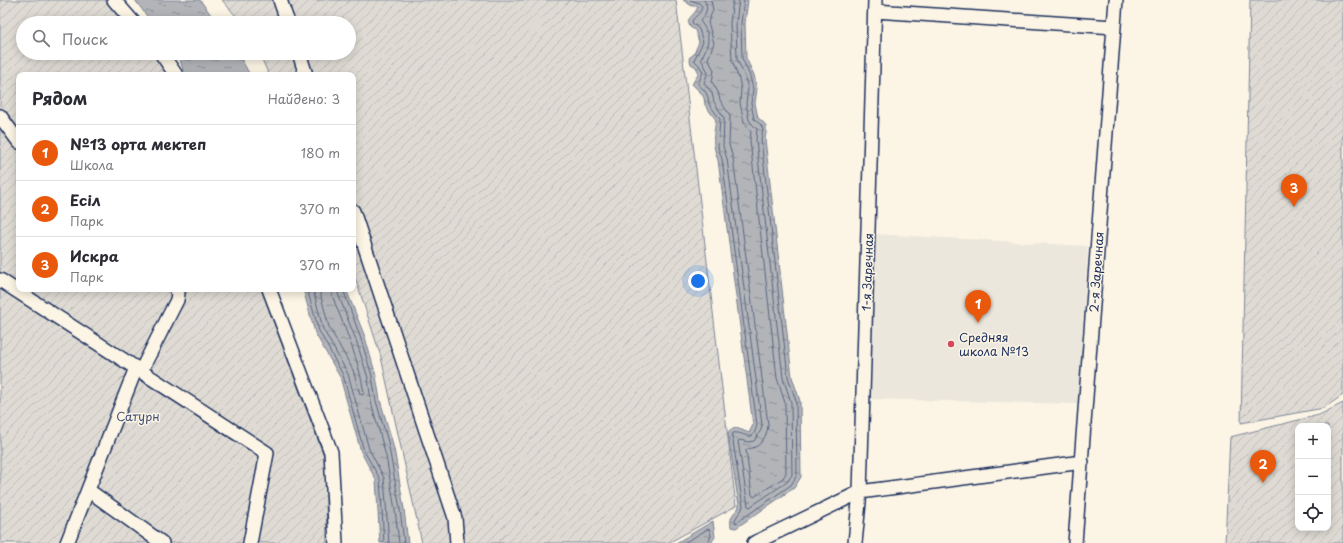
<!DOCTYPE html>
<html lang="ru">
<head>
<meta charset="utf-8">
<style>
  body { margin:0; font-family:"Playpen Sans",sans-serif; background:#f7f7f7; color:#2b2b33 }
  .controls { position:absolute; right:12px; bottom:12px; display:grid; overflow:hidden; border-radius:8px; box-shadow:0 2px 10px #0003 }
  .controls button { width:36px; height:36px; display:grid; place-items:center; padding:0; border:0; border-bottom:1px solid #e1e1e2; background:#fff; color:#2b2b33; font:20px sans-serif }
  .you { position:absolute; left:698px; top:281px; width:14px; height:14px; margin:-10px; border:3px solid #fff; border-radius:50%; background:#1a73e8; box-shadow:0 0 0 6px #1a73e833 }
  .badge { display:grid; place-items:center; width:26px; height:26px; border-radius:50%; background:#ea580c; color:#fff; font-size:13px; font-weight:700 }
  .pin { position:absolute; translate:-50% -33px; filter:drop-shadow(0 1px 2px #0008) }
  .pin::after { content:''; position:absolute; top:21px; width:14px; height:12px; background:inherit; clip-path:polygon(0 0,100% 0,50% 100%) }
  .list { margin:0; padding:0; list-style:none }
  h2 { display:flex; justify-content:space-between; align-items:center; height:52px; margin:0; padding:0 16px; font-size:17px }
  h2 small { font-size:13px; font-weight:400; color:#7c7c81 }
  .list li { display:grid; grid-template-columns:26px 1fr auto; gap:12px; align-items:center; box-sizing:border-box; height:56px; padding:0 16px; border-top:1px solid #e1e1e2 }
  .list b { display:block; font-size:15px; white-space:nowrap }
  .list p { margin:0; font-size:13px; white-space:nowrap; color:#7c7c81 }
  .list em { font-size:13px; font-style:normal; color:#7c7c81 }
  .icon { flex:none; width:22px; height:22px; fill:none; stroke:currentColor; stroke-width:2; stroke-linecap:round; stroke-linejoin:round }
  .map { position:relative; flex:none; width:1343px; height:543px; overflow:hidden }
  .search { position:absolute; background:#fff; box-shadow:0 2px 10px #0003; left:16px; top:16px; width:340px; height:44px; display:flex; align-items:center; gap:10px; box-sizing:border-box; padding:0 14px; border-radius:22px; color:#7c7c81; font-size:15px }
  .panel { position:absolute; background:#fff; box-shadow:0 2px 10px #0003; left:16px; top:72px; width:340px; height:220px; border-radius:8px }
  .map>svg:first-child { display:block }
  .built { fill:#ece7dc }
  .garden { fill:url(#garden-furrows); stroke:#7d8599; fill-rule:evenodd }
  .water { fill:url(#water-ripples); stroke:#767f94 }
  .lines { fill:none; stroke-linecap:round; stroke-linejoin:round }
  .shore { stroke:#576482; stroke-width:1 }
  .minor-casing { stroke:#1b2f5e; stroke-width:16 }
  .minor { stroke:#fcf5e5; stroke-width:13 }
  .poi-dot { fill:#d1495b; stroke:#fcf5e5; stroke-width:1.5 }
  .labels { text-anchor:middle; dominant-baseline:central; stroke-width:3; stroke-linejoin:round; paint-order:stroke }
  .street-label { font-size:12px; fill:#1b2f5e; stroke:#fcf5e5 }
  .poi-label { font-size:12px; fill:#1b2f5e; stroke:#fcf5e5; text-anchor:start }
  .park-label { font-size:12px; fill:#425176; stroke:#fcf5e5 }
</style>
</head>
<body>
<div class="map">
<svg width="1343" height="543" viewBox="0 0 1343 543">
  <defs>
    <pattern id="garden-furrows" width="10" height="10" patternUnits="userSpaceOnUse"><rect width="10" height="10" fill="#dfdbd4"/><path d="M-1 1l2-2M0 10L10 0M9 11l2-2" fill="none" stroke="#bfbcb8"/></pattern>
    <pattern id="water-ripples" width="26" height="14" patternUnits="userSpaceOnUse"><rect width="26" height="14" fill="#b2b4b8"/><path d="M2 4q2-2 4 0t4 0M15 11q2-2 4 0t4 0" fill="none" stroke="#909399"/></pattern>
  </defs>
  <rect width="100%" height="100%" fill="#fcf5e5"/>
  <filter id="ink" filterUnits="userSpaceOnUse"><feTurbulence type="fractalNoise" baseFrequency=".025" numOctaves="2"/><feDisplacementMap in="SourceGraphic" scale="8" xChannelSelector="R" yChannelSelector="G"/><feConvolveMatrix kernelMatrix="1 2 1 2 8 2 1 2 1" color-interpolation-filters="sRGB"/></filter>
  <g filter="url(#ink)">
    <!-- built -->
    <path class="built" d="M876,234L1088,246L1078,404L869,399Z"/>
    <!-- garden -->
    <path class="garden" d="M0,0H105L126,23H23V53H152L168,75H19V289H261L325,459L327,543H0Z
      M222,0H676L736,506L668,543H422L381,357L353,271V75H269L259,53H349V23H242Z
      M1250,0H1343V395L1324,408L1241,423Z
      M1343,403V543H1225L1230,437L1319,415ZM1298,426H1328V528H1298Z"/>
    <!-- water -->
    <path class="water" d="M135,0H200L217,23H152Z
      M683,0H748L745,23L746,58L754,75L757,89L755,103L758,118C768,125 767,127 765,139L792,377L800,401L801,477L794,488L736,528L731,527C730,519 731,515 738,509L739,506L728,434L731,429L737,428L749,433L753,425L718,160C712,144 713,137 716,120L705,105L704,98L701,93L692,84L699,73L696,67L691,64L689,58L694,54L699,42L695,30L690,27L688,21C691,15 696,13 698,6H692Z
      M176,53H238L250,75H184C182,66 181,60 176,53Z
      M303,289H346L365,337L376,376L380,400L392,441L395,454L404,509L408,543H380L376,480L361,452L340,377L315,333Z
      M713,521L715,537L711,543H676Z"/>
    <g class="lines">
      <!-- shore -->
      <path class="shore" d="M690,0L699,3L702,6C701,15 695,15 692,21L693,24L699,29L703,42L694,60L699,65L703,72L698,84L705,91L708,97L709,104L720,119L718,147L722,159L757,425C752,446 746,431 733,433L732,435L743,506C742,512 737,514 735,520L736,523L791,485L797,475L796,401L788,377L761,139L763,129L761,125L754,119L751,103L753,89L750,76L742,58L741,23L744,0
        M704,0C710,8 705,15 700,21C712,37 709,43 701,59L708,72L704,83L712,93L714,102L724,118L723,146L727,159L762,425L761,430L754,441L748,442L740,440L738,441L748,506L750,507L787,482L792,475L791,402L783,378L756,140L757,129L752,124L749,120L746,103L748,89L745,77L737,59L736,23L739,0
        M711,0L713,10L708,22L714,43L708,59L714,70L712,82L718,92L720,100L730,116L729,145L733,158L768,424C768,432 763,444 755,447C751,449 748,448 746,450L752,495L754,497L783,478L786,473L785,403L777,378L750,140L751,132L744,122L740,103L741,89L739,79L732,60L730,23L733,0
        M307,289L319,331L343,375L364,451L380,479L384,543
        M313,289L323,329L348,374L369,449L384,478L389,543
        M319,289L329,327L353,370L360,394L363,395L364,393C359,359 344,327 332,295V289
        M338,289V294L356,340L368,378L371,402L386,456L395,510L399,543
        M343,289L361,339L372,376L376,401L388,442L400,509L404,543
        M684,543L708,529L710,530L711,536L708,543"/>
      <defs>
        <path id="minor" d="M114,0L134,23
          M280,0L288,23
          M875,11L1114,27
          M161,53L176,75
          M299,53L306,75
          M0,116L19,142
          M353,211L455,518L457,543
          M0,280L267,453L250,543
          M269,289L331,452L336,543
          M140,370L144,365L177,300L178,293L176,289
          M88,490L162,543
          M67,543L136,368
          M754,543L860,492L1082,462
          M855,543L860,492L875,0
          M1075,543L1116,0"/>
      </defs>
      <!-- minor casing -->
      <use href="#minor" class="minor-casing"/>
      <!-- minor -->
      <use href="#minor" class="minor"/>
    </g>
  </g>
  <!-- markers -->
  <circle class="poi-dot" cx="951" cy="344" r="4"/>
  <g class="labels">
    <!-- street labels -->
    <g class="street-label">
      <text transform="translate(867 272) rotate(-88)">1-я Заречная</text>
      <text transform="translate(1096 272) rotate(-86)">2-я Заречная</text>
    </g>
    <!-- poi labels -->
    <g class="poi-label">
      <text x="959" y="337">Средняя<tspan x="959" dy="14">школа №13</tspan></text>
    </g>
    <!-- park labels -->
    <g class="park-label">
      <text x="138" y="416">Сатурн</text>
    </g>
  </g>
</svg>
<div class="controls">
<button>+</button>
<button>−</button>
<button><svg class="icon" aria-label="locate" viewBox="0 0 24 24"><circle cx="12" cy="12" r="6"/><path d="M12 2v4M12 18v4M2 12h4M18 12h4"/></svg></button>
</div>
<div class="you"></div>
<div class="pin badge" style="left:978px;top:323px">1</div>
<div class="pin badge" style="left:1263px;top:483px">2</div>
<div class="pin badge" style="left:1294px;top:207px">3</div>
<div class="search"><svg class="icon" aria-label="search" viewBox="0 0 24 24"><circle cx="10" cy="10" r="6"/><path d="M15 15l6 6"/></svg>Поиск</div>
<section class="panel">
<h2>Рядом<small>Найдено: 3</small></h2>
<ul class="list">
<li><span class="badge">1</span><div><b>№13 орта мектеп</b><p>Школа</p></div><em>180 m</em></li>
<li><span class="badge">2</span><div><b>Есіл</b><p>Парк</p></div><em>370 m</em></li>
<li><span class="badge">3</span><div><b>Искра</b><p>Парк</p></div><em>370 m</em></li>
</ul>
</section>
</div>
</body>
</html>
